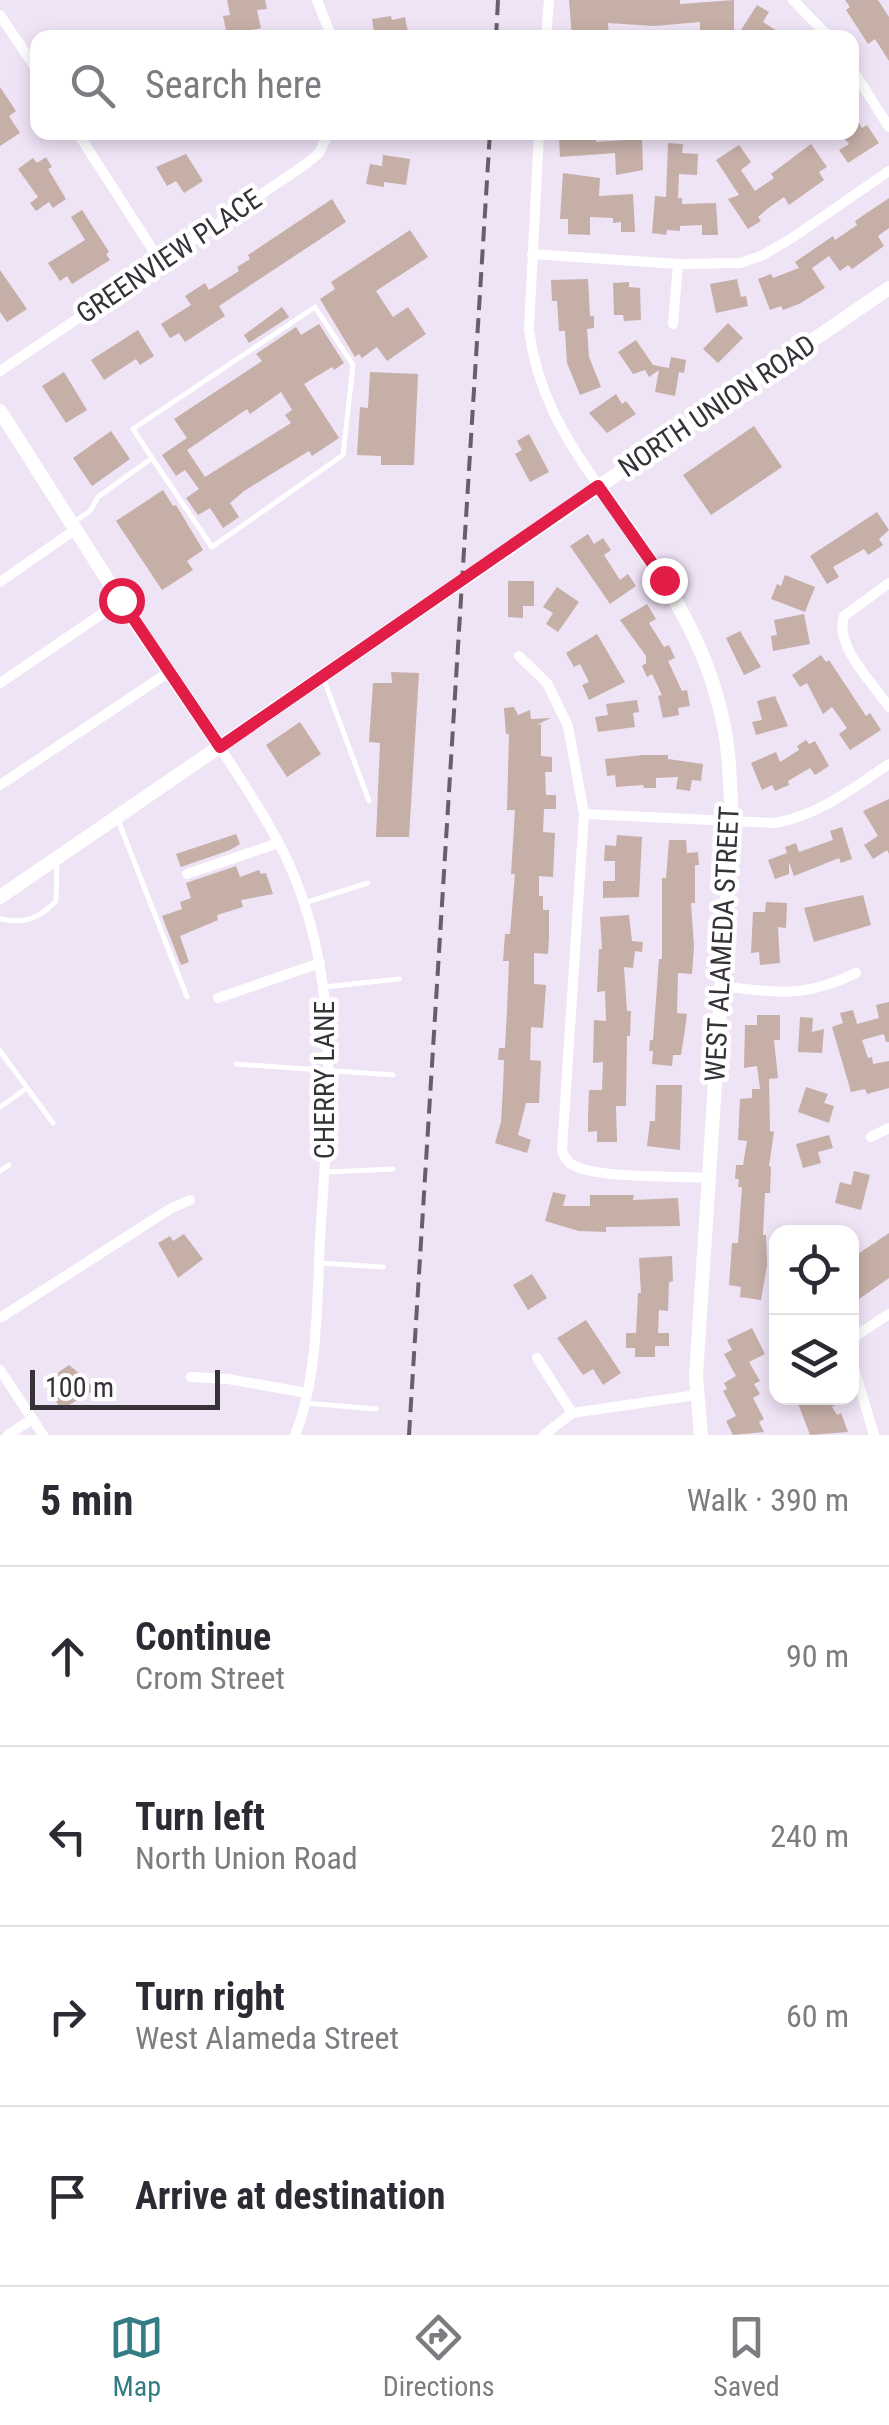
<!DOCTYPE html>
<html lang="en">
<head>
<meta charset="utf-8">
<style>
  body { margin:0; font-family:"Roboto Condensed",sans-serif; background:#f7f7f7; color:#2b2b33 }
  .controls { position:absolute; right:30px; bottom:30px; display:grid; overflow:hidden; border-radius:20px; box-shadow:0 5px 15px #0003 }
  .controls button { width:90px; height:90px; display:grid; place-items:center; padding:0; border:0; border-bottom:2px solid #e1e1e2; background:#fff; color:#2b2b33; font:50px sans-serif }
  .scale { position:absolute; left:30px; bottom:25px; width:190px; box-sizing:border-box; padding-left:10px; border:5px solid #373239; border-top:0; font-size:28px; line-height:35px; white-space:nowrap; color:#373239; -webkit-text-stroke:8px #fff; paint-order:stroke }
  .stop { position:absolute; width:30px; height:30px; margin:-22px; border:8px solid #e11d48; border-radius:50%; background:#fff }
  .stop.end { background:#e11d48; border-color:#fff; box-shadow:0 2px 10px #0008 }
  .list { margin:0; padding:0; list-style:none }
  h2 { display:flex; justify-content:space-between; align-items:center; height:130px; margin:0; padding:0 40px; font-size:42px }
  h2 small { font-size:32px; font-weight:400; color:#7c7c81 }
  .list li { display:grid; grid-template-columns:65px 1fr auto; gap:30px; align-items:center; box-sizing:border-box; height:180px; padding:0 40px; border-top:2px solid #e1e1e2 }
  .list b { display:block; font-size:38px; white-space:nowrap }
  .list p { margin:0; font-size:32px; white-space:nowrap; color:#7c7c81 }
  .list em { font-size:32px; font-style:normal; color:#7c7c81 }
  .icon { flex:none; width:55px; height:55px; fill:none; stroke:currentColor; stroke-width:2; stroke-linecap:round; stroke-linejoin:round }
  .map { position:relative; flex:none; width:889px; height:1435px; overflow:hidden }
  .search { position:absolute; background:#fff; box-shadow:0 5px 15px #0003; left:30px; right:30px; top:30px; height:110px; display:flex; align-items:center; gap:25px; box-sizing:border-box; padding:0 35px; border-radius:20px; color:#7c7c81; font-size:38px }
  .sheet { height:850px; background:#fff }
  nav { display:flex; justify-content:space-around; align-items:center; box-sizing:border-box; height:140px; border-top:2px solid #e1e1e2; background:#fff; font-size:28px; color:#7c7c81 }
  nav a { display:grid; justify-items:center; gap:5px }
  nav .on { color:#347c84 }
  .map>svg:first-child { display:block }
  .building { fill:#c5afa7; fill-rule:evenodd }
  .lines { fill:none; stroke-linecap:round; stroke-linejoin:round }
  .lane { stroke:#fff; stroke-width:5 }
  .street { stroke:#fff; stroke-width:10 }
  .secondary { stroke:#fff; stroke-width:14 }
  .rail { stroke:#665f69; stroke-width:4; stroke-dasharray:15 8; stroke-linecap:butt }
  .route { stroke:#e11d48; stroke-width:12 }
  .labels { text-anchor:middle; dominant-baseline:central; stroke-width:9; stroke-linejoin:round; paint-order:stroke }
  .street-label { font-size:28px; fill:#373239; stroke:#fff }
</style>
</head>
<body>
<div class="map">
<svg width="889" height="1435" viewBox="0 0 889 1435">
  <rect width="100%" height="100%" fill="#efe3f6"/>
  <!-- building -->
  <path class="building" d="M227,0H265L267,9L257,10L261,28L227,35L223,16L230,15Z
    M569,0H680V4L734,0V30L700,35V22L654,26L608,23L609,38H572Z
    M845,0H878L889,17V61L875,39L868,44L846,10L850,7Z
    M757,5L769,12L763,22L788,38H741L746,30H741Z
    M391,16L392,20L405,17L409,38H375L372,19Z
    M0,87L16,111L9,116L20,133L0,146Z
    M852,111L862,128L867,125L879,143L848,163L839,150L849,144L845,139L852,134Z
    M596,135V142L642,139L643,170L616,175L615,153L560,157L559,137Z
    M668,143L683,144L682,153L698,154L697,175L679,174L678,198H682V204L716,203L718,235H702V225L680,226V231L667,230L666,235L652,233L655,196L666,197Z
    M811,144L827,167L819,172L824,180L789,205L784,197L767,209L758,217L761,221L748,229L728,199L739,195L716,160L739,145L751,162L741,170L755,191L774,178L771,174Z
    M186,154L203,181L184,193L176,181L167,186L156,167Z
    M383,155L410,159L406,185L384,182V187L366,184L370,164L382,166Z
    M46,157L52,167L48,169L66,199L53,208L49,202L36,211L30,203L38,197L18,169L33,158L37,163Z
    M563,173L600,178L599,196L633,194L635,232H621V222L613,223V218L590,217V235L568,234V219H560Z
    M889,198V228L878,236L884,246L852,269L848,265L840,271L829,256L812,268L825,288L799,304L783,310L781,306L770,310L758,279L771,274L773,278L799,268L795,262L833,236L835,240L857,225L855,221Z
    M332,199L346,222L219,306L225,316L185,342L179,333L170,338L161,324L191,305L185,296L205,283L209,290L239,271L237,267L250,259L248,255Z
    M82,210L109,252L106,254L110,260L72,284L67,276L60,281L48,263L85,240L71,217Z
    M410,230L428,257L376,291L393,317L408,307L426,334L387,361L377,347L362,358L359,354L355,357L320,299L335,289L331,282Z
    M0,270L27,309L7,322L0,312Z
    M588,279L590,316H594V328L587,329L589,357L601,387L580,395L567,363L565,331H559L557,301H552L551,280Z
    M737,279L741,297L746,296L748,306L716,313L710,284Z
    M629,282V287L640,288L641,320L624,321L623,315H614L613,283Z
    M282,307L289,317L249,343L244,335Z
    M728,323L743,338L718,363L703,349Z
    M319,324L344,363L334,370L332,367L304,384L339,438L312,456L309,451L244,491L230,503L239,517L223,528L210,508L198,515L186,498L199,489L185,470L176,476L162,455L187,438L174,419L262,361L256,354L296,327L301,335ZM281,392L292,410L285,415L291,423L205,477L187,450L247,409L250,414Z
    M138,330L154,356L140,365L136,359L104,380L91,360Z
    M636,340L653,365L669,368L671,357L686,360L684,373L679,372L675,396L655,392L659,370L649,377L645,370L633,374L618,352Z
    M64,372L87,410L66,423L42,386Z
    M370,372L418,374L414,465H381V456L357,455L360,407L368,408Z
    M616,394L622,404L626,401L636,414L607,433L589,413Z
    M754,426L782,467L711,515L683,475Z
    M111,431L130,459L92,486L73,458Z
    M529,434L549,472L530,482L515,454L522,450L517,441Z
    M163,490L173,506L176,505L203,550L187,561L193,570L162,590L116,521Z
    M877,512L889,530L879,539L883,545L868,555L864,549L833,567L839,577L827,584L810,556Z
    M588,534L594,544L603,538L611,550L604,555L620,580L628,574L636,586L610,604L570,546Z
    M785,575L815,587L805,612L771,599L777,584L781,586Z
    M508,581H534V606H523V618L508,617Z
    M557,587L579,602L558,632L546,624L553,613L543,607Z
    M647,604L656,619L649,623L664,647L669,645L675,658L668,661L682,691L687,690L690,706L678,708L679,715L663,718L658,696L662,695L652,674L647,677L642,666L646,663V656L620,620Z
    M804,614L810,644L773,651L771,636L777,635L774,620Z
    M740,631L761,667L744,675L726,638Z
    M597,634L625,682L589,700L582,685L589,682L580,664L574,667L566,653Z
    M821,655L826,662L829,660L866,716L870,713L881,730L850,750L839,734L847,728L832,707L823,714L807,683L800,687L792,675Z
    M391,672L419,673L409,837H376L380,743L369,742L373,683H392Z
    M775,696L788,726L756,735L752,722L762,720L757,701Z
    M637,700L639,712L633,713L635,727L598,732L595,717L608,715L606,704Z
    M514,707L518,715L530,710L531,719L551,718L536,725L541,724V756L552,757V772H545L546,795H556V809H544L543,832L555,833L553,877L539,876V896H543V910H549V938L548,954L534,953V984L546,985L543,1028L531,1027L530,1060L541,1061L539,1103H526L518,1135L531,1140L527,1153L495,1143L501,1122L503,1087L504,1060H498L499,1048H505L507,1011L509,961H503L505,934H510L515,874H511L515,810H507L509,734H506L504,708Z
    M300,722L321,754L287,777L266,745Z
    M806,740L809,744L815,741L829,766L815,775L810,768L788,781L789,785L775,791L772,785L762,790L751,763L776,752L780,762L799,750L797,746Z
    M643,755H668V759L703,764L701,781L692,780L690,791L676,789L678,777L656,778V788H644L643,785L616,787L615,775L607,776L605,759Z
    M889,799V854L887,850L873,859L864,845L878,836L863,811Z
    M842,827L852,859L841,863L839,858L794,876L789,862V874L775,879L768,860L787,853L785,847L796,843L799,852L833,840L830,831Z
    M236,834L240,844L230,850L181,867L180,865L176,854Z
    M617,835L642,837L639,897L603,898V881H615V861H604L605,845L616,846Z
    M669,840H686L687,853L698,852L699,865H695V903H691L694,946L692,974L678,973L677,1013L687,1014L685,1029L681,1055H673L672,1066L652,1064L653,1051H649L650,1040H653L659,959H662V878H666Z
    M236,866L240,877L259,870L261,874L266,873L273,894L241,900L243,907L217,915L218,920L180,936L189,962L181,965L162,916L182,909L180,902L191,898L186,883Z
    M863,895L871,925L814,942L804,908Z
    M766,902L787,903L786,928L778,927L780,963L760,965L759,952L751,953L753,912H765Z
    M629,915L632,941L643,942L642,952L635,951L633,968L624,967L627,1011H631L630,1036H627L626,1106H616L617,1142H597V1131L588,1132V1118L589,1090H602L603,1062L593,1063L594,1020L606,1021L605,991L597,992L599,949H602L600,917Z
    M889,1002V1042H886L884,1034L862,1040L868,1058L872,1057L873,1064L889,1061V1088L867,1094L865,1089L851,1092L832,1027L843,1023L840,1013L853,1010L857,1024L879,1018L876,1005Z
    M757,1015H780V1040H774L778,1078L769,1079L770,1131L774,1132L769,1166L771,1167L770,1193H765L763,1235H766L767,1265L761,1300L740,1297L741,1287L729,1285L732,1243H738L742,1187H738L739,1179H735L736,1165H743L747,1141L738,1140L740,1099L752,1098V1089H760L757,1066L744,1068L745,1025H757Z
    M800,1017L813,1018L812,1032L824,1029L822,1053L798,1052Z
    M656,1085H682L680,1150L647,1146L650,1121H655Z
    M806,1087L828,1094L824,1103L834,1106L829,1123L798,1112Z
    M829,1135L833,1148L818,1152L821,1163L803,1168L796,1144Z
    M854,1171L870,1175L861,1210L835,1203L840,1182L851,1185Z
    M553,1192L566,1195L563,1206H590V1195H634L633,1200L678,1198L680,1226L606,1227V1232L579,1231L545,1221Z
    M889,1233V1278L852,1304V1258Z
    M184,1234L203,1259L178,1278L158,1243L170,1236L173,1241Z
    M672,1256L673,1281L669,1282L668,1311L659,1310L658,1333H669V1346H655V1357H635V1348H626V1333H636L638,1293H641L639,1258Z
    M532,1274L547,1298L528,1310L513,1285Z
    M586,1320L621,1373L603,1385L593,1369L583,1375L557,1338Z
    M752,1328L765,1354L749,1362L760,1381L754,1384L760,1394L753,1398L764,1419L759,1422L764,1432L733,1435L726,1421L736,1416L723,1391L727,1389L724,1383L736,1376L724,1354L732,1350L727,1340Z
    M69,1365L85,1378L94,1390L61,1410L48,1387L60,1379L56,1374Z
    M796,1398H847L832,1407L837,1415L841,1413L848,1432L810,1435Z"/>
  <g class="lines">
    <!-- lane -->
    <path class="lane" d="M75,521L90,511L98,497L152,458L133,429L315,307L353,365L343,455L212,547L152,458
      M324,680L369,801
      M118,820L187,997
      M304,903L368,883
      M0,919C24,924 39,919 56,901L57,863
      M324,987L399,979
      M0,1051L53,1123
      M236,1064L393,1075
      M0,1107L27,1088
      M0,1171L9,1165
      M327,1172L393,1169
      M319,1263L383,1267
      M305,1403L376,1409"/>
    <!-- street -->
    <path class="street" d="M317,0L332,38
      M793,0L830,38
      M0,15L38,72
      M546,38L549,0
      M852,69L889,127
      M77,132L160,261
      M539,132L529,329C536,389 564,438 599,486
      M532,254L678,264L740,263L761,256L792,238L889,171
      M673,324L678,264
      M0,371L306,164L319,153L329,132
      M0,582L76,529
      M889,583L844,616C834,646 873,683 889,707
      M519,656L547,683L568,726L584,814L562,1150C565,1158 568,1164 577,1167C602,1178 678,1176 710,1178
      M0,683L121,601
      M220,747C248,792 280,836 298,886C342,1000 327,1121 320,1240C317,1300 318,1379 295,1435
      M0,785L169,672
      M584,814L775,823C819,815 853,788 889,764
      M187,874L278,843
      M720,986C776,992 803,999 856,973
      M218,998L320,963
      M871,1137L889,1128
      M0,1318L170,1209L190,1200
      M852,1344L857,1335L889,1314
      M537,1358L572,1413
      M852,1361L874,1435
      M0,1370L43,1435
      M191,1377L228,1379L307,1393
      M8,1435L32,1419
      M544,1435L572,1413L696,1395"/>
    <!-- secondary -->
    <path class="secondary" d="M0,411L121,601L220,747
      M599,486C651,561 705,631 723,722C730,754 730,788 732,821L696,1376L701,1435
      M0,897L889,288"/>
    <!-- rail -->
    <path class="rail" d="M496,38L498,0
      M409,1435L490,132"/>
  </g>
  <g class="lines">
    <!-- route -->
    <path class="route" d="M121,600L220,747L598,486L664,580"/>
  </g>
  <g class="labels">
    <!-- street labels -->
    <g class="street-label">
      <text transform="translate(169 256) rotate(-34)">GREENVIEW PLACE</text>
      <text transform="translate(717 406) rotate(-34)">NORTH UNION ROAD</text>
      <text transform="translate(722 944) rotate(-87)">WEST ALAMEDA STREET</text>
      <text transform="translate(324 1080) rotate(-90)">CHERRY LANE</text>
    </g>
  </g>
</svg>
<div class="controls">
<button><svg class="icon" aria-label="locate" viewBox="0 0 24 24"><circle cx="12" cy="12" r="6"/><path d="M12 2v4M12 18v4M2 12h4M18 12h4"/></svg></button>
<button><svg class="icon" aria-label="layers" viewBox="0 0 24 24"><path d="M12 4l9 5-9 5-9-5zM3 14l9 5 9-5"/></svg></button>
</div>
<div class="scale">100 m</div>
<div class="stop" style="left:121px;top:600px"></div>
<div class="stop end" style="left:664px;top:580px"></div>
<div class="search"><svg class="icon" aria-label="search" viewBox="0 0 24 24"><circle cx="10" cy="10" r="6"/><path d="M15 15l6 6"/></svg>Search here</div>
</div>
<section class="sheet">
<h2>5 min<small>Walk · 390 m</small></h2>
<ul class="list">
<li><svg class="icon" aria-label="ahead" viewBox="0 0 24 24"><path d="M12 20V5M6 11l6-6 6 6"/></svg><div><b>Continue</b><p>Crom Street</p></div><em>90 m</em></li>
<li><svg class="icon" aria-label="left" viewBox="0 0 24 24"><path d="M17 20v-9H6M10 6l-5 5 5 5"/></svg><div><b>Turn left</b><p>North Union Road</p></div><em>240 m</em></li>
<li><svg class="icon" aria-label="right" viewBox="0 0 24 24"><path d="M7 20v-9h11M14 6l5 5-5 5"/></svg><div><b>Turn right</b><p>West Alameda Street</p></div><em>60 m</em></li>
<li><svg class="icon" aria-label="arrive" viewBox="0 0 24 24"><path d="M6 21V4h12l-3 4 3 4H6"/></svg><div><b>Arrive at destination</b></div></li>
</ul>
</section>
<nav>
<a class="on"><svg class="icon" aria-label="map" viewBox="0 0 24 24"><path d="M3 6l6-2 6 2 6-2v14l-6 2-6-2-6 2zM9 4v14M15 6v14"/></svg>Map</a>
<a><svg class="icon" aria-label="directions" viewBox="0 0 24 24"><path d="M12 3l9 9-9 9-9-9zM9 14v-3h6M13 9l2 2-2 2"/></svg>Directions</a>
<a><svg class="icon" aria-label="saved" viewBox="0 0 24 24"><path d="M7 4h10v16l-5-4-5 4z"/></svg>Saved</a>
</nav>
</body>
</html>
